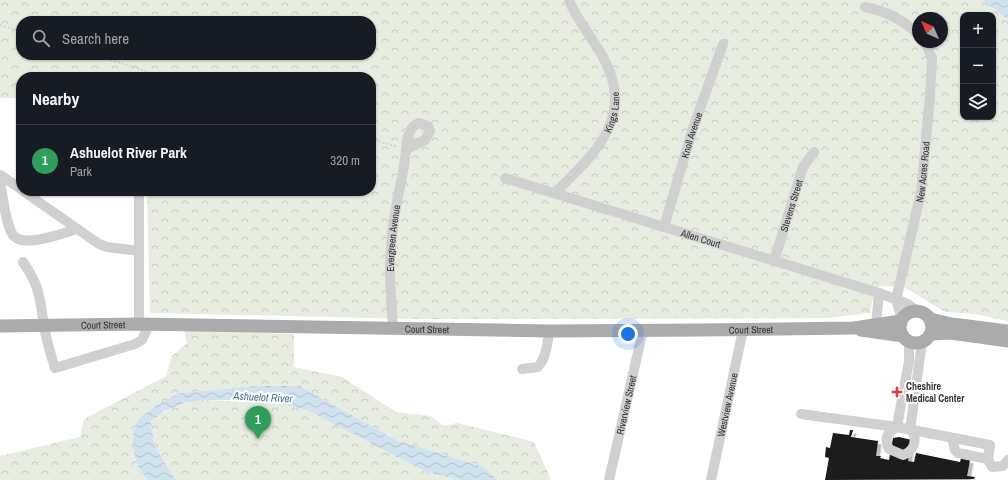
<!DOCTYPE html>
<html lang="en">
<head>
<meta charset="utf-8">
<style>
  body { margin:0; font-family:"Archivo Narrow",sans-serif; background:#20242c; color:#f1f3f6 }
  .controls { position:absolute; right:12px; top:12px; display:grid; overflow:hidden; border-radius:8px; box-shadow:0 1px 3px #0004 }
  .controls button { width:36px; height:36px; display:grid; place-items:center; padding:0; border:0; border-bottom:1px solid #363941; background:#171b24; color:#f1f3f6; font:20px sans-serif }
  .compass { position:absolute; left:912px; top:12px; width:36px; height:36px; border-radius:50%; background:#171b24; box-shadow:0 1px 3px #0004; rotate:315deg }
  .you { position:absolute; left:628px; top:334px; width:14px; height:14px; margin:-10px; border:3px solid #fff; border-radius:50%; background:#1a73e8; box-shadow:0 0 0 6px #1a73e833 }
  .badge { display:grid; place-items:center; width:26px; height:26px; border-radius:50%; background:#0f766e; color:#fff; font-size:13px; font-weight:700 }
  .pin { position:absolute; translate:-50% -33px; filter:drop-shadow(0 1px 2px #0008) }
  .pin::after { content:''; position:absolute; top:21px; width:14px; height:12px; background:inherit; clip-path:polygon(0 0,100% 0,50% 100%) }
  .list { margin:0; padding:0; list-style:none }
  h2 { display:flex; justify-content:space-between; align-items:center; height:52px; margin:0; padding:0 16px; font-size:17px }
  h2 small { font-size:13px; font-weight:400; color:#9ea1a6 }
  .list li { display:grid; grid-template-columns:26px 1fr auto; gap:12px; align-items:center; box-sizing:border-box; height:72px; padding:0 16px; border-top:1px solid #363941 }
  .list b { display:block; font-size:15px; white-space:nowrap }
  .list p { margin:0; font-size:13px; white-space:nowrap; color:#9ea1a6 }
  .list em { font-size:13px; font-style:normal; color:#9ea1a6 }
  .icon { flex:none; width:22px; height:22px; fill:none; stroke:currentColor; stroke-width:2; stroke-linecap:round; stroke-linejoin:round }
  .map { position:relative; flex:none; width:1008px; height:480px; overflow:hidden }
  .search { position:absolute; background:#171b24; box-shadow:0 1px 3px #0004; left:16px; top:16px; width:360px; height:44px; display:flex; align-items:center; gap:10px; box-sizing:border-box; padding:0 14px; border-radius:16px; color:#9ea1a6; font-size:15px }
  .panel { position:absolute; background:#171b24; box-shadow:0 1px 3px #0004; left:16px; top:72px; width:360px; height:124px; border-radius:16px }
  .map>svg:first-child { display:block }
  .forest { fill:url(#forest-crowns); fill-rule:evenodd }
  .water { fill:url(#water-waves) }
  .building { fill:#1a1a1a; filter:url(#shadow) }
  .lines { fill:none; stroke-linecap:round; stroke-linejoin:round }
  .path { stroke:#cdcdcd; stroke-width:1.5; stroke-dasharray:2 2; stroke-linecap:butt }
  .minor { stroke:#d0d0d0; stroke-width:10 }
  .major { stroke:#ababab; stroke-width:13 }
  .poi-dot { fill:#e63946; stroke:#fff; stroke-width:1.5 }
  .labels { text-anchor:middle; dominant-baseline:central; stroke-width:4; stroke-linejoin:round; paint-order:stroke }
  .street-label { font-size:10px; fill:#333; stroke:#fff }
  .poi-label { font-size:10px; font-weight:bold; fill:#333; stroke:#fff; text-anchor:start }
  .water-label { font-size:11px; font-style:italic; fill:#3f7597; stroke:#fff }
</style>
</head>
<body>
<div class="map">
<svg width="1008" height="480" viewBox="0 0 1008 480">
  <defs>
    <pattern id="forest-crowns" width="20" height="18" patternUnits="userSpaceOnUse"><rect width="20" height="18" fill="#e6ecdf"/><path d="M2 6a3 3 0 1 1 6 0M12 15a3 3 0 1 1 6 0" fill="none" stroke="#c6cbc0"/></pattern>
    <pattern id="water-waves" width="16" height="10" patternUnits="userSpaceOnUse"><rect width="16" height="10" fill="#cfe2ee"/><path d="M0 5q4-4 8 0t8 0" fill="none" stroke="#b2c2cd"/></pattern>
    <filter id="shadow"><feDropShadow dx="3.5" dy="3.5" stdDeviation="0" flood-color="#0004"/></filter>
  </defs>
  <rect width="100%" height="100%" fill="#fff"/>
  <!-- forest -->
  <path class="forest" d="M0,0H1008V321L974,314L945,312L904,287L880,286L872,301L870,313L828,318L417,319L150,313L147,191H371V77H21V103L14,98H0ZM963,15H993V117H963ZM918,18H942V42H918ZM21,21H371V55H21Z
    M184,330L294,334V367L342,377L396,412L431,416L443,426L457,423L534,442L551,480H498L484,467L396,440L300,386H254L180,393L158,404L133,449L137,465L148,480H0V456L80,437L84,419L166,376L172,356L187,343Z
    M202,400L266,402L283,404L308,411L426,472L461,480H175L154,444L151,421C167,409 182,403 202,400Z"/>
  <!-- water -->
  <path class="water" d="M983,0H1008V18L1003,16Z
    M254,386H300L396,440L484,467L498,480H461L426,472L308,411L283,404L235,400H202L185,403L165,411L151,421L154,444L175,480H148L137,465L133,449V435L138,420L158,404L180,393Z"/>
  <!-- building -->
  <path class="building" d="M850,430H853L851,437L878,441L876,456H881L880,458L889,460L893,438L899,437L912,440L908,461L914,462L916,453L960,462L961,458L970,460L967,476L975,477L974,479L825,480L829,458L825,457L826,447L830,448L833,433L849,435Z"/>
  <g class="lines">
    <!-- path -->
    <path class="path" d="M0,25L21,32
      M95,55L164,77
      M371,139L398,147"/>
    <!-- minor -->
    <g class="minor">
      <path d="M865,7C886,11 902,19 918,34"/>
      <path d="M0,175L21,189"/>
      <path id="s1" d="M505,178L879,293L908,304L917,311"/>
      <path d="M0,181C3,195 5,224 13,235C23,249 63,233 77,229"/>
      <path d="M23,191L99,244L107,247L139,251"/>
      <path id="s2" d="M555,193C592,156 634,120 606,63C596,41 577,22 569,0"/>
      <path id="s3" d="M664,227L691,134L723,44"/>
      <path id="s4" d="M774,261L803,167L814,152"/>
      <path d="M23,262C40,286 40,299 44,326C46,340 51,355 55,368L135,344L142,340L149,325"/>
      <path id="s5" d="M902,319L896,300L921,192L930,96L932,58L925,42"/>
      <path d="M139,324V191"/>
      <path d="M876,325L879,293"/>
      <path id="s6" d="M393,328C391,297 388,266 392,236C394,212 400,189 404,166C407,152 404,128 419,123L428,126L430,131L425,140L407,149"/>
      <path d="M909,342V361L897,427C887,432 884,439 889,449L903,455C913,452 916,443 914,434L910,430L922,342"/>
      <path d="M522,369L538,367C546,358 548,343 549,331"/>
      <path d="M801,414L897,427L990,445L988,459"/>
      <path d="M952,438L955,450L958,453L988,459L992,467L1003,466L1008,460"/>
      <path id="s7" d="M609,480L643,330"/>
      <path id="s8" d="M711,480L743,330"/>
    </g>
    <!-- major -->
    <g class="major">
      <circle cx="916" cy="327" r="16"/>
      <path d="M930,319L952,324L1008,331"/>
      <path id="s9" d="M0,326L139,324L549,331L701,330L854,328L901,321"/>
      <path d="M861,330L903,336"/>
      <path d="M931,334L951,333L1008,341"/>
    </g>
  </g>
  <!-- markers -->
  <path class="poi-dot" d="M895 386h4v4h4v4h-4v4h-4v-4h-4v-4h4z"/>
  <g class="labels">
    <!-- street labels -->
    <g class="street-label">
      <text stroke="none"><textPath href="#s2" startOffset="101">Kings Lane</textPath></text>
      <text stroke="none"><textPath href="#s3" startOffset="96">Knoll Avenue</textPath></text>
      <text stroke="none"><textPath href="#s5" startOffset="151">New Acres Road</textPath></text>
      <text stroke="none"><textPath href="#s4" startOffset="58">Stevens Street</textPath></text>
      <text stroke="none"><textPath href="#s6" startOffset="90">Evergreen Avenue</textPath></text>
      <text stroke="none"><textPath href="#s1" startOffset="205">Allen Court</textPath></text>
      <text stroke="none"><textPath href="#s9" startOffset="103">Court Street</textPath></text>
      <text stroke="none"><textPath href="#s9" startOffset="427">Court Street</textPath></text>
      <text stroke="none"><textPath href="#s9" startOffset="751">Court Street</textPath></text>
      <text stroke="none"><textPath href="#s7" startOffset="77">Riverview Street</textPath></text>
      <text stroke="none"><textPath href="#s8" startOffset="77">Westview Avenue</textPath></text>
    </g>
    <!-- poi labels -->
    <g class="poi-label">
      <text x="906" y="386">Cheshire<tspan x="906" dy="12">Medical Center</tspan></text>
    </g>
    <!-- water labels -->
    <g class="water-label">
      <text transform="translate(263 397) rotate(3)">Ashuelot River</text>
    </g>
  </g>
</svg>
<div class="controls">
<button>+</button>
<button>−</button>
<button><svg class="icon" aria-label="layers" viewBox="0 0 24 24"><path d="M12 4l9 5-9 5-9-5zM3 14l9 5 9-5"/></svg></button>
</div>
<svg class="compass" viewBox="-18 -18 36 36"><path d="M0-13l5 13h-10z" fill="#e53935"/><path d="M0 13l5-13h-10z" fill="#9ea1a6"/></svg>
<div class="you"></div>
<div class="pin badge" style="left:258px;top:439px;background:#2e9e5b">1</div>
<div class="search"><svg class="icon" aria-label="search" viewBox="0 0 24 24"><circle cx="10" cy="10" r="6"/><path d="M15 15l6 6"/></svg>Search here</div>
<section class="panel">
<h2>Nearby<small></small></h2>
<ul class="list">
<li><span class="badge" style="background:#2e9e5b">1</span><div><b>Ashuelot River Park</b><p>Park</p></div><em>320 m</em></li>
</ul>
</section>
</div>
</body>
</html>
